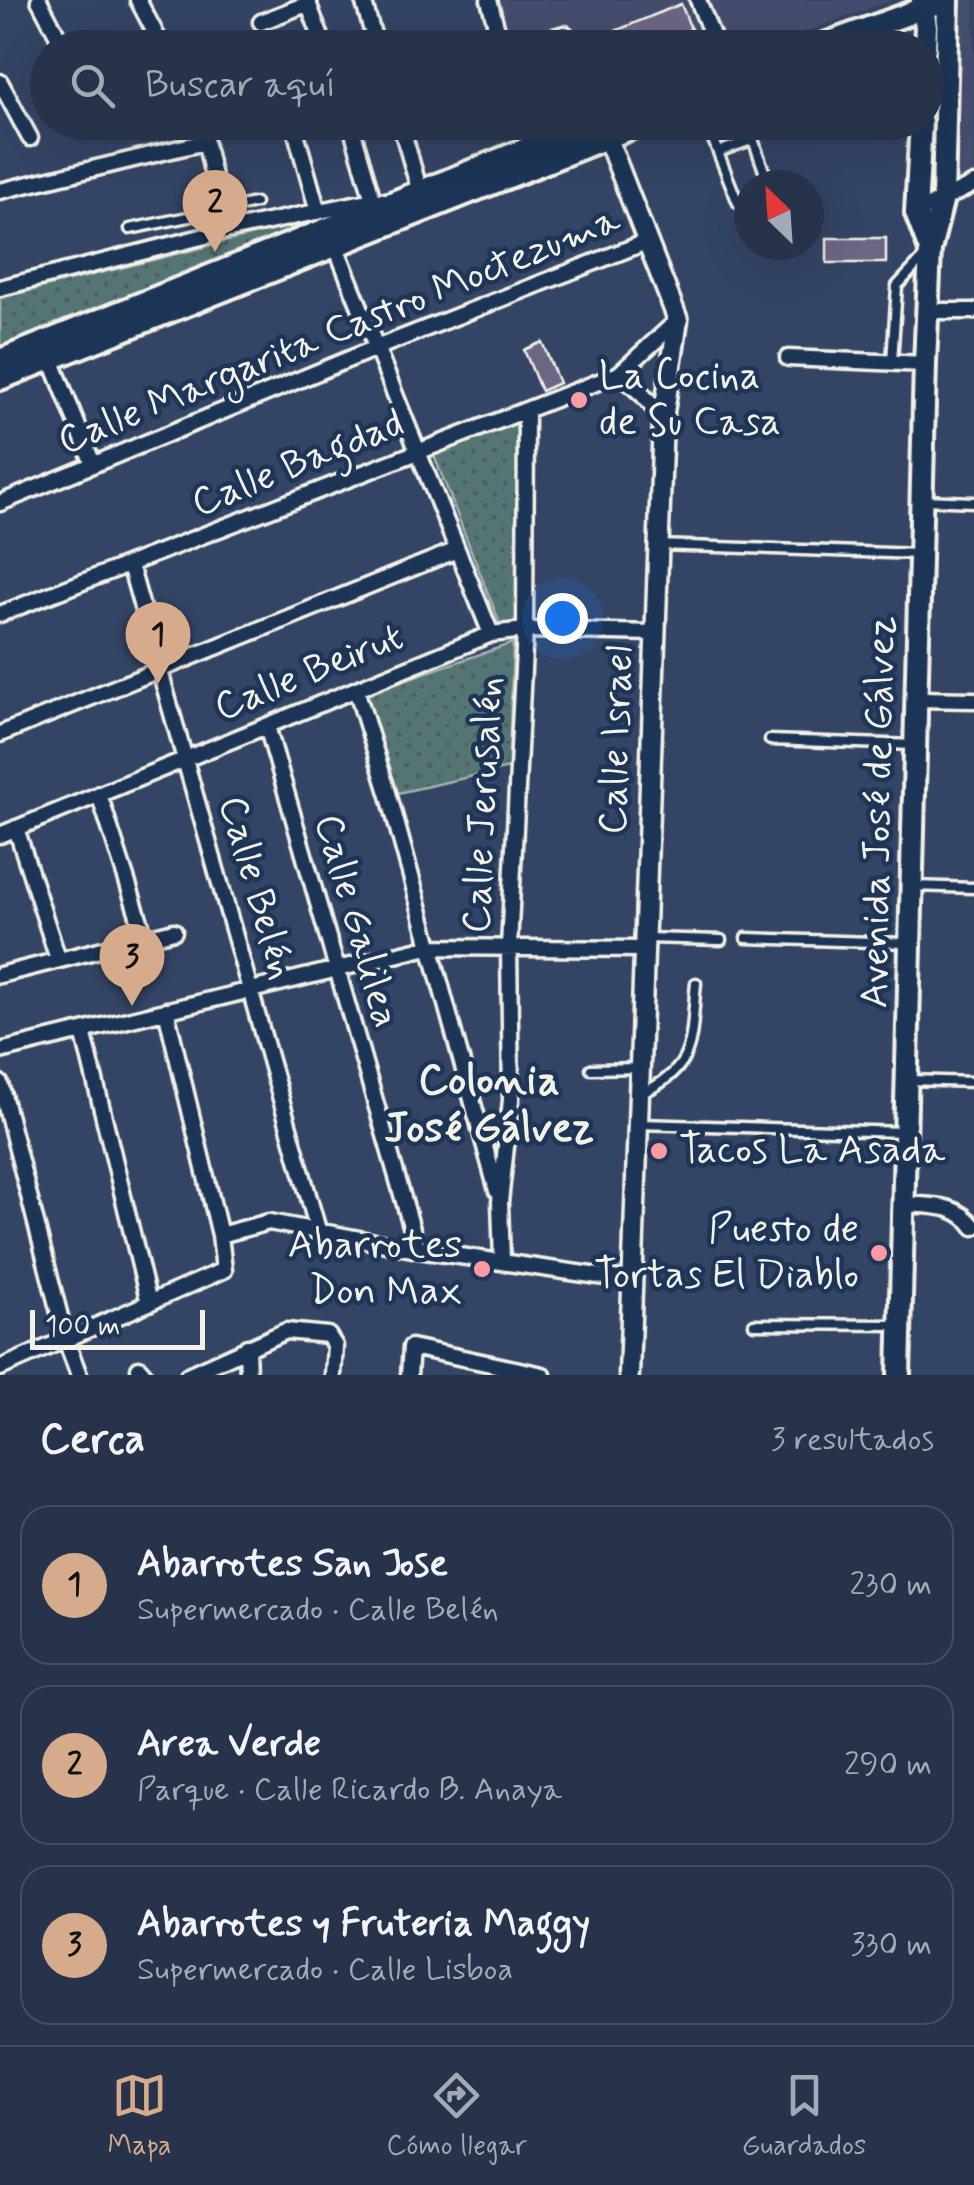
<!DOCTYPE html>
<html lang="es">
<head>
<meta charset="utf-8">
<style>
  body { margin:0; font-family:Mynerve,sans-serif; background:#333f55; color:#f1f3f6 }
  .compass { position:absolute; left:734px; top:170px; width:90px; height:90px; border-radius:50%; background:#27334b; box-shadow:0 10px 40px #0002; rotate:335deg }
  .scale { position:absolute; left:30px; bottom:25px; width:175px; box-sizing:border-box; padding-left:10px; border:5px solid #f4f1e8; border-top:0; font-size:28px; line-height:35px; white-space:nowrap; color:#f4f1e8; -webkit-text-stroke:8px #1d3557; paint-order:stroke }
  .you { position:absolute; left:562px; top:618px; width:35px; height:35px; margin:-25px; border:8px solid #fff; border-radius:50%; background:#1a73e8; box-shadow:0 0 0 15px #1a73e833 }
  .badge { display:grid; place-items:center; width:65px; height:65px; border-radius:50%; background:#d6ab8b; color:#111; font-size:32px; font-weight:700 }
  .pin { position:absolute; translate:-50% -82px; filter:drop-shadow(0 2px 5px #0008) }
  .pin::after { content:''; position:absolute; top:52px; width:35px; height:30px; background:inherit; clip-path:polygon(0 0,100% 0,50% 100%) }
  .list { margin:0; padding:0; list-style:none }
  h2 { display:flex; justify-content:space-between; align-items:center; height:130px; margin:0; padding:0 40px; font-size:42px }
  h2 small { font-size:32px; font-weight:400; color:#a4aab5 }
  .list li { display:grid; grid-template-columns:65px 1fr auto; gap:30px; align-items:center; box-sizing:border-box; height:160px; margin:0 20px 20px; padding:0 20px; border:2px solid #434e63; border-radius:30px }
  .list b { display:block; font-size:38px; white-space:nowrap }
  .list p { margin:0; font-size:32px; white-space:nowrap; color:#a4aab5 }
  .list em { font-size:32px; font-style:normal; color:#a4aab5 }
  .icon { flex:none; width:55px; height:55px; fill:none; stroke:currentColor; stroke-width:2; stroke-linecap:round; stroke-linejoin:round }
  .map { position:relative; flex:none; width:974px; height:1375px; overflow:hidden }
  .search { position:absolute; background:#27334b; box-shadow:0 10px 40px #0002; left:30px; right:30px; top:30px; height:110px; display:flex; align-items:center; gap:25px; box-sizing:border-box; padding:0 35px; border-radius:55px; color:#a4aab5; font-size:38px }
  .sheet { height:670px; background:#27334b }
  nav { display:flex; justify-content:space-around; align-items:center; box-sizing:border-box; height:140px; border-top:2px solid #434e63; background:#27334b; font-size:28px; color:#a4aab5 }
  nav a { display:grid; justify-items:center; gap:5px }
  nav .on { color:#d6ab8b }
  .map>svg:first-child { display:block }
  .built { fill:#444e6e }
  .park { fill:url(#park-dots); stroke:#a4b3ae; stroke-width:2.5 }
  .building { fill:#6b6684; stroke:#f4f1e8; stroke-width:2.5 }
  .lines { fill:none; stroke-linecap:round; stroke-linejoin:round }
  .service-casing { stroke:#f4f1e8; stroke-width:15 }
  .minor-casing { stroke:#f4f1e8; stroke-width:21 }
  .tertiary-casing { stroke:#f4f1e8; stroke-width:25 }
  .secondary-casing { stroke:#f4f1e8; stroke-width:28 }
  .service { stroke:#1d3557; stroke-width:8 }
  .minor { stroke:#1d3557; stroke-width:14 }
  .tertiary { stroke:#1d3557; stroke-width:18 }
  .secondary { stroke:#1d3557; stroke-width:20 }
  .poi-dot { fill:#ff9aa2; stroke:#1d3557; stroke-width:4 }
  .labels { text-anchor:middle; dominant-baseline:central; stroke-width:9; stroke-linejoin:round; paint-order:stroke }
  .street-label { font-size:40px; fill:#f4f1e8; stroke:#1d3557 }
  .poi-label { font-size:40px; fill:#f4f1e8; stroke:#1d3557; text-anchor:start }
  .neighbourhood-label { font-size:42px; font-weight:bold; fill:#f4f1e8; stroke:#1d3557 }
</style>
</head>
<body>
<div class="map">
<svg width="974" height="1375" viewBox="0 0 974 1375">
  <defs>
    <pattern id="park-dots" width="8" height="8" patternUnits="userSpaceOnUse" patternTransform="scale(2.5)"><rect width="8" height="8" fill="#557575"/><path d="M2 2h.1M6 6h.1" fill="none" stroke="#4f5e5e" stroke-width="1.8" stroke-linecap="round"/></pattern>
  </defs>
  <rect width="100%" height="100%" fill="#344464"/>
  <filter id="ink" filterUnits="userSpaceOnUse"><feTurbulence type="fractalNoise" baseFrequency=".01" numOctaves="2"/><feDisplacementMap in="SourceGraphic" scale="20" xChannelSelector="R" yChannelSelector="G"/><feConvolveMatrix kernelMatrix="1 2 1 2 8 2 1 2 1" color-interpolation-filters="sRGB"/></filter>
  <g filter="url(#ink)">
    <!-- built -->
    <path class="built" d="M490,0H892L762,48L496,47Z
      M941,0H974V175L944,187Z"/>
    <!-- park -->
    <path class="park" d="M365,207L0,348V298Z
      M519,419L520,625L500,624L433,453Z
      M513,643L509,768L389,795L359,695Z"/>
    <!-- building -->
    <path class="building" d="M681,4L691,29L648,48H581V45Z
      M714,122H740L744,135L722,143Z
      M827,238H886V263H827Z
      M542,342L559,383L541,391L524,350Z"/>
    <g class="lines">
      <defs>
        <path id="service" d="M706,122L738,203L749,198
          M747,122L769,185
          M718,152L754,139
          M130,229L255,203
          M892,362L897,286L927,254
          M924,500L974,502
          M658,545L919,554
          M770,740L915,745
          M914,886L974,888
          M645,938L721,940
          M746,938L906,943
          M591,1069L641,1068
          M909,1080L974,1082
          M640,1094C698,1068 690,1040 696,983
          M639,1124L904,1132
          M754,1324L899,1325"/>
        <path id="minor" d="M39,0L64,48
          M138,0L163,48
          M307,0L325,48
          M363,0L377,48
          M489,0L502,48
          M698,0L717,48
          M261,22L309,3
          M513,48L565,34L571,48
          M0,82L30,138
          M201,122L225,231
          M293,122L318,212
          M350,122L373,200
          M400,122L420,192
          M0,191L205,142
          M916,213L974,184
          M336,247L491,634
          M0,288L225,231L373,200L384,201
          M927,311H974
          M788,358L925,364
          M51,359L93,464
          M619,374L643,395L663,419
          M0,503L376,348L646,242
          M130,565L318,1230
          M0,614L619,374L678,320
          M356,689L389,796L497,1191
          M915,699L974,700
          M267,726L418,1250
          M0,734L457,550
          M99,794L145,937
          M16,828L58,959
          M0,835L491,634L525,630L655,633
          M0,975L174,931
          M83,1031L149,1303
          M0,1051L428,947L645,949
          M0,1083L66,1340L79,1375
          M903,1204C931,1206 957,1203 974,1227
          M220,1235L269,1222L418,1250L633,1281
          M502,1261L500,1202L511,1100L509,947L525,630L526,411
          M247,1347L248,1375
          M0,1368L224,1270L220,1235L166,1010
          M139,1368L145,1375
          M188,1375L286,1331L328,1335L335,1346L333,1375
          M409,1375L411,1347L543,1375"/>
        <path id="tertiary" d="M601,122L678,320L663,419L629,1375"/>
        <path id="secondary" d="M922,0L926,27L925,48
          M814,48L946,0
          M921,122L916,213L930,250
          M0,360L593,122
          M0,379L647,122
          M899,1375L925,364L930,250L943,198L948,0"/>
      </defs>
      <!-- service casing -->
      <use href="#service" class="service-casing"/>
      <!-- minor casing -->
      <use href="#minor" class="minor-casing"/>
      <!-- tertiary casing -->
      <use href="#tertiary" class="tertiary-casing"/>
      <!-- secondary casing -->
      <use href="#secondary" class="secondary-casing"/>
      <!-- service -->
      <use href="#service" class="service"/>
      <!-- minor -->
      <use href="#minor" class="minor"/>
      <!-- tertiary -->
      <use href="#tertiary" class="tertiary"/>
      <!-- secondary -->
      <use href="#secondary" class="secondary"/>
    </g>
  </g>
  <!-- markers -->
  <g class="poi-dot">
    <circle cx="579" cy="400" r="10"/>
    <circle cx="659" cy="1151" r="10"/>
    <circle cx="879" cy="1253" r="10"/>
    <circle cx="482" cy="1269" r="10"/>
  </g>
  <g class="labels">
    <!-- street labels -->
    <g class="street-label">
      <text transform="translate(339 331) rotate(-22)">Calle Margarita Castro Moctezuma</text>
      <text transform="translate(298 464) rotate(-22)">Calle Bagdad</text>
      <text transform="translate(309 673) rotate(-22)">Calle Beirut</text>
      <text transform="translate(617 740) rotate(-88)">Calle Israel</text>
      <text transform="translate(484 805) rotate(-87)">Calle Jerusalén</text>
      <text transform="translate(879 812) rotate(-89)">Avenida José de Gálvez</text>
      <text transform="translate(256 888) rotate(74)">Calle Belén</text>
      <text transform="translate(356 921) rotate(74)">Calle Galilea</text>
    </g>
    <!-- poi labels -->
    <g class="poi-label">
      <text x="599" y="377">La Cocina<tspan x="599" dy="46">de Su Casa</tspan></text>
      <text x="679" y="1151">Tacos La Asada</text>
      <text x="859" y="1230" text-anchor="end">Puesto de<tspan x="859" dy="46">Tortas El Diablo</tspan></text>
      <text x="462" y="1246" text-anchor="end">Abarrotes<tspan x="462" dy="46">Don Max</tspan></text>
    </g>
    <!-- neighbourhood labels -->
    <g class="neighbourhood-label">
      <text x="489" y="1081">Colonia<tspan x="489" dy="48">José Gálvez</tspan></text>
    </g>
  </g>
</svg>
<svg class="compass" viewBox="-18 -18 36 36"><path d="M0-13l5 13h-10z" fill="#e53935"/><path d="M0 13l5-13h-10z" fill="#a4aab5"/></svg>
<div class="scale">100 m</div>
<div class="you"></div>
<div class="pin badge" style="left:158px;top:684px">1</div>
<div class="pin badge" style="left:215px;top:252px">2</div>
<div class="pin badge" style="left:132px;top:1006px">3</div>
<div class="search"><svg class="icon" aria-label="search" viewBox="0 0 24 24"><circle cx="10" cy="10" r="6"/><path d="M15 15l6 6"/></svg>Buscar aquí</div>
</div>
<section class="sheet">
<h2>Cerca<small>3 resultados</small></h2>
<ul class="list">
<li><span class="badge">1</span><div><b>Abarrotes San Jose</b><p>Supermercado · Calle Belén</p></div><em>230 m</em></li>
<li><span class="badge">2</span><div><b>Area Verde</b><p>Parque · Calle Ricardo B. Anaya</p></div><em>290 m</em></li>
<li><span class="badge">3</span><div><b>Abarrotes y Fruteria Maggy</b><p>Supermercado · Calle Lisboa</p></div><em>330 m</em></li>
</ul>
</section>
<nav>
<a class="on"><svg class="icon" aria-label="map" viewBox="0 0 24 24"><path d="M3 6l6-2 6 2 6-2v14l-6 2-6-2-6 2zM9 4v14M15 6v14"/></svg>Mapa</a>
<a><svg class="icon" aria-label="directions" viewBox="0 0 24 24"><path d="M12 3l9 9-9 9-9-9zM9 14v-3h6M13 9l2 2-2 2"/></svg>Cómo llegar</a>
<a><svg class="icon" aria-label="saved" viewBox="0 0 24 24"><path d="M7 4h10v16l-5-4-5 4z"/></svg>Guardados</a>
</nav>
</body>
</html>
